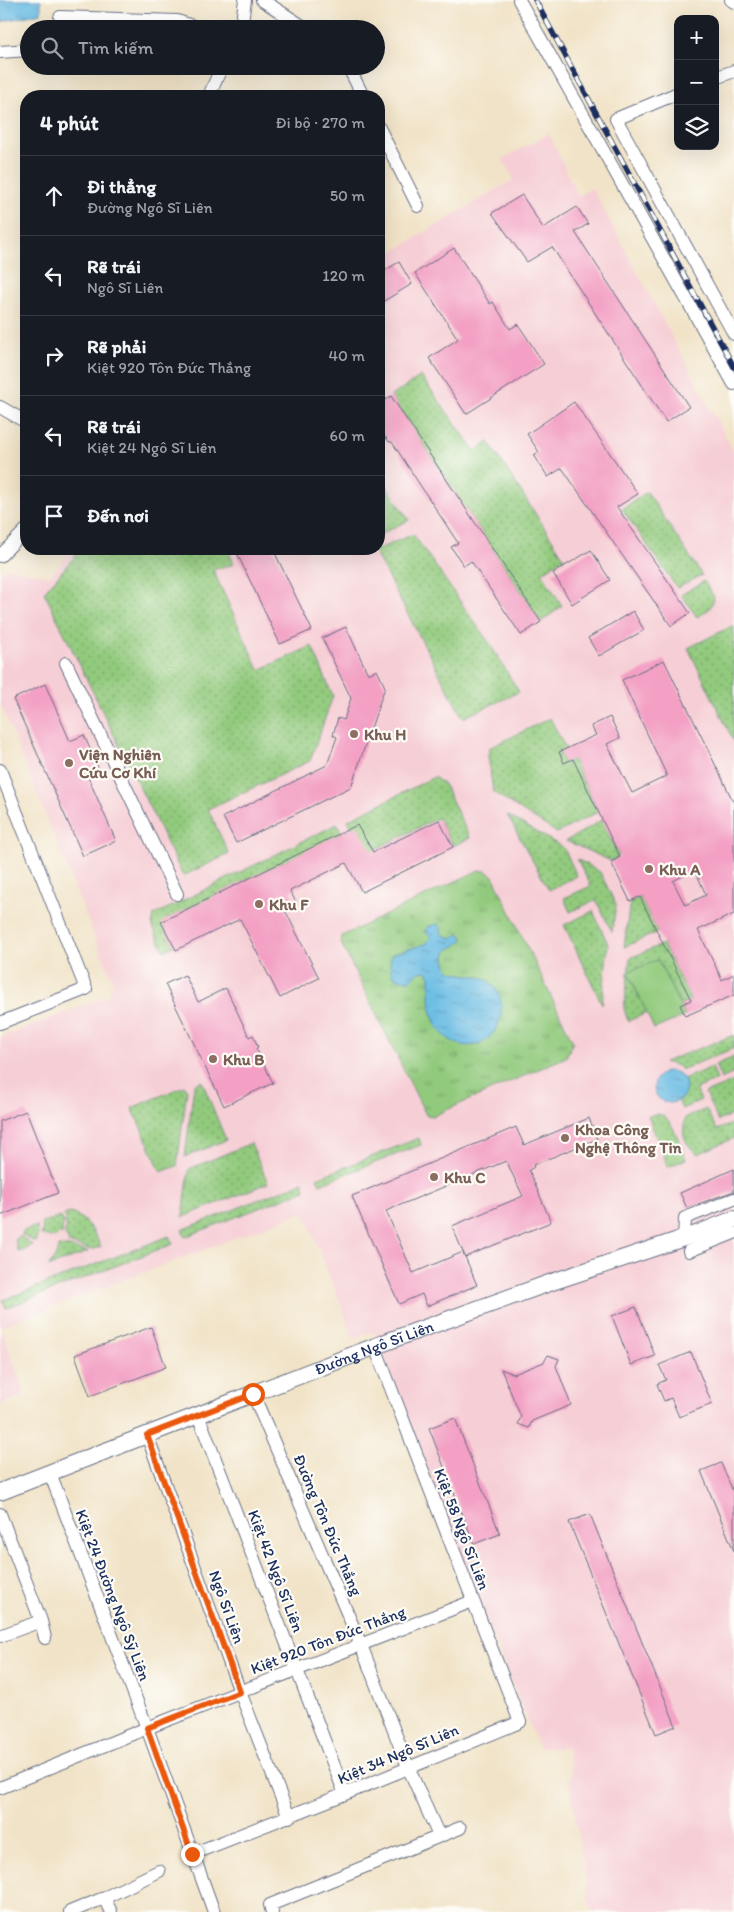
<!DOCTYPE html>
<html lang="vi">
<head>
<meta charset="utf-8">
<style>
  body { margin:0; font-family:Itim,sans-serif; background:#242831; color:#f1f3f6 }
  .controls { position:absolute; right:15px; top:15px; display:grid; overflow:hidden; border-radius:10px; box-shadow:0 5px 20px #0002 }
  .controls button { width:45px; height:45px; display:grid; place-items:center; padding:0; border:0; border-bottom:1px solid #363941; background:#171b24; color:#f1f3f6; font:25px sans-serif }
  .stop { position:absolute; width:15px; height:15px; margin:-11px; border:4px solid #ea580c; border-radius:50%; background:#fff }
  .stop.end { background:#ea580c; border-color:#fff; box-shadow:0 1px 5px #0008 }
  .list { margin:0; padding:0; list-style:none }
  h2 { display:flex; justify-content:space-between; align-items:center; height:65px; margin:0; padding:0 20px; font-size:21px }
  h2 small { font-size:16px; font-weight:400; color:#9ea1a6 }
  .list li { display:grid; grid-template-columns:32px 1fr auto; gap:15px; align-items:center; box-sizing:border-box; height:80px; padding:0 20px; border-top:1px solid #363941 }
  .list b { display:block; font-size:19px; white-space:nowrap }
  .list p { margin:0; font-size:16px; white-space:nowrap; color:#9ea1a6 }
  .list em { font-size:16px; font-style:normal; color:#9ea1a6 }
  .icon { flex:none; width:28px; height:28px; fill:none; stroke:currentColor; stroke-width:2; stroke-linecap:round; stroke-linejoin:round }
  .map { position:relative; flex:none; width:734px; height:1912px; overflow:hidden }
  .search { position:absolute; background:#171b24; box-shadow:0 5px 20px #0002; left:20px; top:20px; width:365px; height:55px; display:flex; align-items:center; gap:12px; box-sizing:border-box; padding:0 18px; border-radius:28px; color:#9ea1a6; font-size:19px }
  .panel { position:absolute; background:#171b24; box-shadow:0 5px 20px #0002; left:20px; top:90px; width:365px; height:465px; border-radius:20px }
  .map>svg:first-child { display:block }
  .built { fill:#f6cfd6 }
  .grass { fill:url(#grass-dots); stroke:#567c6e }
  .park { fill:url(#park-tufts); stroke:#567c6e }
  .garden { fill:#92ca7d; stroke:#567c6e }
  .water { fill:url(#water-ripples); stroke:#4275a0 }
  .building { fill:#f3a0c4; fill-rule:evenodd }
  .lines { fill:none; stroke-linecap:round; stroke-linejoin:round }
  .minor-casing { stroke:#666e83; stroke-width:14 }
  .tertiary-casing { stroke:#666e83; stroke-width:18 }
  .minor { stroke:#fff; stroke-width:12 }
  .tertiary { stroke:#fff; stroke-width:16 }
  .rail-casing { stroke:#1b2f5e; stroke-width:5.5 }
  .rail { stroke:#fdfcf7; stroke-width:4; stroke-dasharray:11; stroke-linecap:butt }
  .route { stroke:#ea580c; stroke-width:6 }
  .education-dot { fill:#8d6e63; stroke:#fdfcf7; stroke-width:2 }
  .labels { text-anchor:middle; dominant-baseline:central; stroke-width:4.5; stroke-linejoin:round; paint-order:stroke }
  .education-label { font-size:16px; font-weight:bold; fill:#785e54; stroke:#fdfcf7; text-anchor:start }
  .street-label { font-size:16px; fill:#1b2f5e; stroke:#fdfcf7 }
</style>
</head>
<body>
<div class="map">
<svg width="734" height="1912" viewBox="0 0 734 1912">
  <defs>
    <pattern id="grass-dots" width="8" height="8" patternUnits="userSpaceOnUse" patternTransform="scale(1.25)"><rect width="8" height="8" fill="#92ca7d"/><path d="M2 2h.1M6 6h.1" fill="none" stroke="#76a46a" stroke-width="1.8" stroke-linecap="round"/></pattern>
    <pattern id="park-tufts" width="24" height="20" patternUnits="userSpaceOnUse" patternTransform="scale(1.25)"><rect width="24" height="20" fill="#92ca7d"/><path d="M3 7l-1-3M5 7V3M7 7l1-3M15 17l-1-3M17 17v-4M19 17l1-3" fill="none" stroke="#76a46a"/></pattern>
    <pattern id="water-ripples" width="26" height="14" patternUnits="userSpaceOnUse" patternTransform="scale(1.25)"><rect width="26" height="14" fill="#68bbe3"/><path d="M2 4q2-2 4 0t4 0M15 11q2-2 4 0t4 0" fill="none" stroke="#5598bb"/></pattern>
  </defs>
  <rect width="100%" height="100%" fill="#fdfcf7"/>
  <filter id="ink" filterUnits="userSpaceOnUse"><feTurbulence type="fractalNoise" baseFrequency=".02" numOctaves="2"/><feDisplacementMap in="SourceGraphic" scale="10" xChannelSelector="R" yChannelSelector="G"/><feConvolveMatrix kernelMatrix="1 2 1 2 8 2 1 2 1" color-interpolation-filters="sRGB"/></filter>
  <filter id="wash" filterUnits="userSpaceOnUse"><feTurbulence type="fractalNoise" baseFrequency=".0096" numOctaves="4" result="noise"/><feDisplacementMap in="SourceGraphic" scale="20" xChannelSelector="R" yChannelSelector="G"/><feGaussianBlur stdDeviation="1.12" result="paint"/><feColorMatrix in="noise" values="0 0 0 0 0 0 0 0 0 0 0 0 0 0 0 0 0 1.4 0 .05"/><feComposite in="paint" operator="in"/></filter>
  <g filter="url(#wash)">
    <rect width="100%" height="100%" fill="#f1e3c7"/>
    <!-- built -->
    <path class="built" d="M549,134L578,196L592,188L734,452V1912H594L589,1903L570,1784L571,1763L566,1748H539L495,1642L377,1338L373,1331L354,1339L304,1212L0,1327V1038L108,996L113,982L0,703V574L8,568L50,576L73,549H379V260L514,179L502,159Z
      M3,1332L25,1395L0,1405V1333Z"/>
    <!-- grass -->
    <path class="grass" d="M421,376L475,451L489,442L564,558L542,573L562,606L541,622L391,396Z
      M379,475L409,520L379,535Z
      M647,492L702,575L677,588L622,509Z
      M413,534L490,644L519,692L463,718L374,551Z
      M81,549H228L234,564L213,570L259,670L312,646L333,696L310,761L208,809L229,854L183,876L44,592Z
      M704,581L714,597C712,609 706,612 697,617L681,595Z
      M734,625V742L688,648Z
      M550,718L566,749L559,753L564,763L573,759L598,812L557,833L505,800L493,791L488,756L489,748Z
      M434,777L444,784L470,838L453,846L438,818L372,851L352,828L348,820Z
      M507,815L564,848L577,876L549,890Z
      M602,820L619,856L611,861L566,841Z
      M337,824L342,833L162,922L174,946L164,951L152,925L154,915Z
      M577,859L600,872L616,905L612,932L596,900L570,912L564,898L591,886Z
      M640,897L658,932L624,947L630,901Z
      M593,911L608,944L602,1004L564,925Z
      M663,944L691,1000L680,1005L658,960L628,973L647,1013L628,1021L624,1009L630,958Z
      M734,1035V1048L681,1070L678,1066L664,1062Z
      M734,1057V1073L721,1079L715,1065Z
      M712,1067L717,1080L696,1089L701,1100L682,1109L678,1101C685,1095 687,1087 683,1079Z
      M202,1081L226,1140L185,1157L194,1085Z
      M734,1081V1114L718,1121L705,1093Z
      M184,1086L187,1090L177,1166L161,1172L132,1108Z
      M706,1109L717,1130L734,1123V1138L698,1154C683,1142 682,1136 685,1118Z
      M658,1114C673,1116 680,1146 686,1159L668,1167L648,1116Z
      M419,1138L421,1145L320,1184L317,1178Z
      M251,1143L268,1183L183,1217L189,1169Z
      M303,1182L305,1190L185,1237L182,1230Z
      M70,1213C86,1217 95,1233 101,1247L90,1250L68,1243V1239L65,1235L66,1227L64,1215Z
      M60,1217L63,1223L62,1234H59L55,1238L41,1235L43,1229L41,1223Z
      M37,1226L38,1235L35,1242L22,1235L23,1231Z
      M20,1236L32,1245L25,1250L18,1252L15,1239Z
      M169,1236L173,1244L6,1308L3,1300Z
      M66,1246L88,1252L48,1267L54,1259L59,1247Z"/>
    <!-- park -->
    <path class="park" d="M479,870L486,871L493,876L573,1042L566,1057L433,1116L426,1115L341,943L342,936Z"/>
    <!-- garden -->
    <path class="garden" d="M658,960L685,1016L654,1029L628,972Z"/>
    <!-- water -->
    <path class="water" d="M0,0H41V13L0,22Z
      M438,924L441,928L442,934L452,939L459,934L462,936L463,940C450,951 439,949 449,970C462,977 482,973 492,984C509,1001 502,1033 481,1043C461,1052 439,1037 433,1017C429,1005 430,989 430,976L427,971L418,972L411,980C392,982 387,971 392,954L426,944L431,937L426,932L427,927Z
      M654 1087a16 16 0 1 1 32 0a16 16 0 1 1-32 0Z"/>
    <g id="blocks">
      <!-- building -->
      <path class="building" d="M522,195L543,228L577,207L588,224L575,232L689,407L666,422L552,247L527,262L492,213Z
        M454,248L490,304L493,302L510,329L518,324L544,364L466,414L429,358L458,339L415,273Z
        M399,262L412,284L379,304V274Z
        M391,396L541,622L521,635L471,561L464,566L451,547L458,543L392,442H389L379,428V404Z
        M574,402L638,494L617,507L690,613L671,626L562,468L548,477L534,455L539,452L527,434Z
        M235,549H273L312,630L280,644Z
        M591,550L610,580L572,604L553,573Z
        M633,611L644,630L599,656L588,638Z
        M346,627L368,674L377,670L385,687L351,787L236,843L223,817L327,765L337,737L333,735L338,718L344,720L351,698L322,638Z
        M664,660L734,803V914L698,930L722,980L734,974V995L685,1016L680,1005L691,1000L640,897L630,901L611,862L620,857L573,759L564,763L559,752L596,735L591,726L610,717L620,738L607,744L632,793L667,776L622,680ZM695,870L706,895L685,905L673,881Z
        M45,684L70,741L84,735L100,772L88,777L116,841L83,856L13,699Z
        M439,820L453,847L362,892L346,863L290,891L297,904L285,910L319,978L280,998L240,919L176,950L161,922L357,825L373,852Z
        M185,975L198,1002L226,988L249,1037L253,1035L258,1047L256,1048L273,1083L224,1106L165,984Z
        M26,1111L58,1193L0,1216V1121Z
        M589,1118L597,1139L533,1165L534,1167L529,1170L551,1222L465,1257L452,1226L523,1196L506,1161L386,1211L413,1273L463,1252L477,1285L427,1306L422,1294L399,1304L352,1196L516,1127L524,1145Z
        M734,1169V1191L687,1208L680,1193Z
        M636,1307L655,1356L631,1365L612,1316Z
        M151,1327L166,1367L90,1396L75,1355Z
        M691,1352L712,1404L679,1417L671,1398L664,1401L657,1384L666,1380L659,1365Z
        M548,1355L559,1359L556,1366L571,1405L532,1421L529,1428L518,1424L521,1417L501,1369L514,1374L544,1362Z
        M455,1418L500,1534L474,1544L429,1428Z
        M721,1463L734,1494V1551L701,1471Z
        M590,1514L676,1726L656,1734L569,1522Z"/>
    </g>
  </g>
  <g filter="url(#ink)">
    <use href="#blocks" fill-opacity="0" stroke="#666e83" stroke-width="1"/>
    <g class="lines">
      <defs>
        <path id="minor" d="M262,0L307,29
          M519,0L734,384
          M731,0L734,2
          M60,17L177,21L201,29
          M241,29L245,0
          M0,52L29,50
          M348,66L363,96
          M715,78L734,71
          M678,93L616,119L734,334
          M209,96L222,66
          M379,128L418,206
          M0,407L26,422
          M0,556L26,530
          M66,663L177,894
          M0,770L86,989L0,1023
          M684,1238L685,1218L734,1199
          M689,1251L734,1233
          M253,1394L361,1645L408,1767L439,1836
          M198,1415L345,1794
          M147,1435L240,1692L289,1817
          M50,1473L147,1728L214,1912
          M0,1514L41,1621L45,1638
          M0,1636L41,1621
          M0,1788L147,1728L473,1601
          M192,1854L345,1794L520,1722L375,1347
          M104,1898L111,1912
          M70,1912L104,1898L159,1871
          M272,1912L270,1905L460,1828"/>
        <g id="tertiary">
          <path id="s1" d="M0,1492L394,1339L552,1282L699,1233L734,1219"/>
        </g>
      </defs>
      <!-- minor casing -->
      <use href="#minor" class="minor-casing"/>
      <!-- tertiary casing -->
      <use href="#tertiary" class="tertiary-casing"/>
      <!-- minor -->
      <use href="#minor" class="minor"/>
      <!-- tertiary -->
      <use href="#tertiary" class="tertiary"/>
      <defs>
        <path id="rail" d="M535,0L734,367"/>
      </defs>
      <!-- rail casing -->
      <use href="#rail" class="rail-casing"/>
      <!-- rail -->
      <use href="#rail" class="rail"/>
    </g>
  </g>
  <g class="lines" filter="url(#ink)">
    <!-- route -->
    <path class="route" d="M192,1854L147,1728L240,1692L147,1435L253,1394"/>
  </g>
  <!-- markers -->
  <g class="education-dot">
    <circle cx="354" cy="734" r="5"/>
    <circle cx="69" cy="763" r="5"/>
    <circle cx="649" cy="869" r="5"/>
    <circle cx="259" cy="904" r="5"/>
    <circle cx="213" cy="1059" r="5"/>
    <circle cx="565" cy="1138" r="5"/>
    <circle cx="434" cy="1177" r="5"/>
  </g>
  <g class="labels">
    <!-- education labels -->
    <g class="education-label">
      <text x="364" y="734">Khu H</text>
      <text x="79" y="754">Viện Nghiên<tspan x="79" dy="18">Cứu Cơ Khí</tspan></text>
      <text x="659" y="869">Khu A</text>
      <text x="269" y="904">Khu F</text>
      <text x="223" y="1059">Khu B</text>
      <text x="575" y="1129">Khoa Công<tspan x="575" dy="18">Nghệ Thông Tin</tspan></text>
      <text x="444" y="1177">Khu C</text>
    </g>
    <!-- street labels -->
    <g class="street-label">
      <text stroke="none"><textPath href="#s1" startOffset="401">Đường Ngô Sĩ Liên</textPath></text>
      <text transform="translate(328 1525) rotate(67)">Đường Tôn Đức Thắng</text>
      <text transform="translate(462 1529) rotate(69)">Kiệt 58 Ngô Sĩ Liên</text>
      <text transform="translate(276 1571) rotate(69)">Kiệt 42 Ngô Sĩ Liên</text>
      <text transform="translate(113 1595) rotate(69)">Kiệt 24 Đường Ngô Sỹ Liên</text>
      <text transform="translate(227 1607) rotate(70)">Ngô Sĩ Liên</text>
      <text transform="translate(328 1640) rotate(-21)">Kiệt 920 Tôn Đức Thắng</text>
      <text transform="translate(398 1754) rotate(-23)">Kiệt 34 Ngô Sĩ Liên</text>
    </g>
  </g>
</svg>
<div class="controls">
<button>+</button>
<button>−</button>
<button><svg class="icon" aria-label="layers" viewBox="0 0 24 24"><path d="M12 4l9 5-9 5-9-5zM3 14l9 5 9-5"/></svg></button>
</div>
<div class="stop" style="left:253px;top:1394px"></div>
<div class="stop end" style="left:192px;top:1854px"></div>
<div class="search"><svg class="icon" aria-label="search" viewBox="0 0 24 24"><circle cx="10" cy="10" r="6"/><path d="M15 15l6 6"/></svg>Tìm kiếm</div>
<section class="panel">
<h2>4 phút<small>Đi bộ · 270 m</small></h2>
<ul class="list">
<li><svg class="icon" aria-label="ahead" viewBox="0 0 24 24"><path d="M12 20V5M6 11l6-6 6 6"/></svg><div><b>Đi thẳng</b><p>Đường Ngô Sĩ Liên</p></div><em>50 m</em></li>
<li><svg class="icon" aria-label="left" viewBox="0 0 24 24"><path d="M17 20v-9H6M10 6l-5 5 5 5"/></svg><div><b>Rẽ trái</b><p>Ngô Sĩ Liên</p></div><em>120 m</em></li>
<li><svg class="icon" aria-label="right" viewBox="0 0 24 24"><path d="M7 20v-9h11M14 6l5 5-5 5"/></svg><div><b>Rẽ phải</b><p>Kiệt 920 Tôn Đức Thắng</p></div><em>40 m</em></li>
<li><svg class="icon" aria-label="left" viewBox="0 0 24 24"><path d="M17 20v-9H6M10 6l-5 5 5 5"/></svg><div><b>Rẽ trái</b><p>Kiệt 24 Ngô Sĩ Liên</p></div><em>60 m</em></li>
<li><svg class="icon" aria-label="arrive" viewBox="0 0 24 24"><path d="M6 21V4h12l-3 4 3 4H6"/></svg><div><b>Đến nơi</b></div></li>
</ul>
</section>
</div>
</body>
</html>
